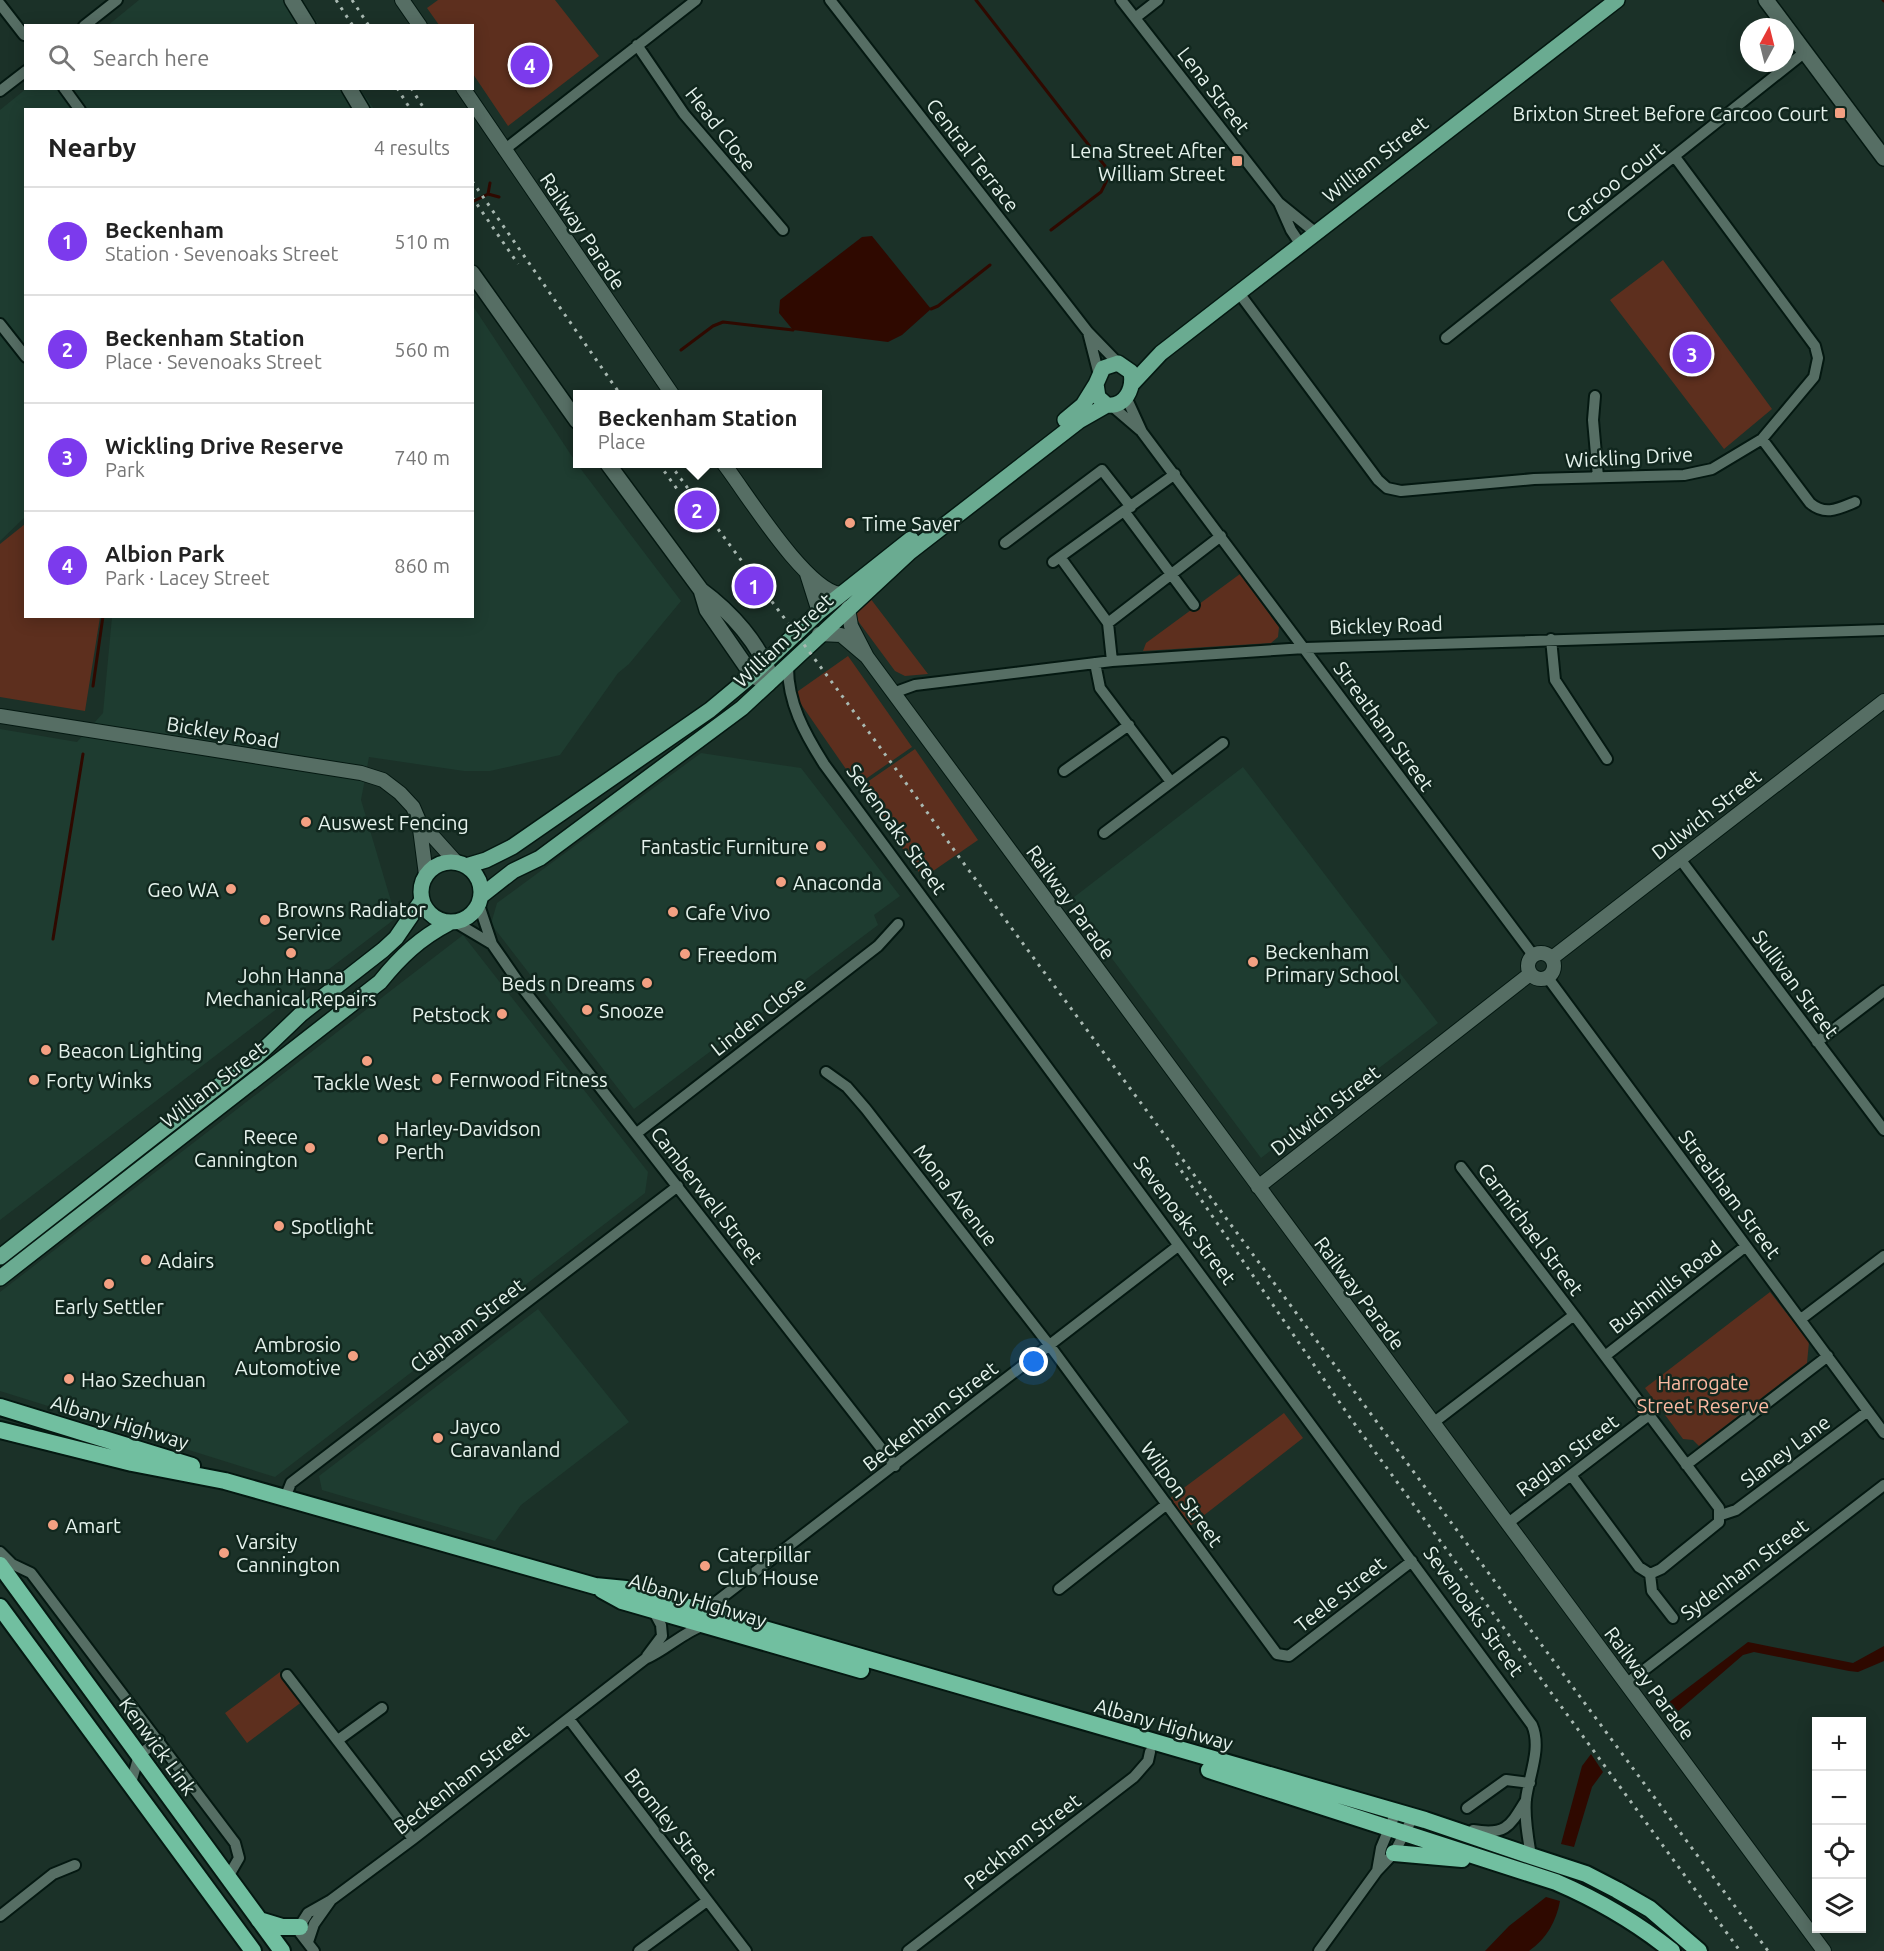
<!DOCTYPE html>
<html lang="en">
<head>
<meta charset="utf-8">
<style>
  body { margin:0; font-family:Ubuntu,sans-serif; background:#f2f2f2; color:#222 }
  .controls { position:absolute; right:18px; bottom:18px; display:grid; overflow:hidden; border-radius:0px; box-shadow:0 3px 15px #0003 }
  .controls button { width:54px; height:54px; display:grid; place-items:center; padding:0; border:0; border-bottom:2px solid #e0e0e0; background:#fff; color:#222; font:30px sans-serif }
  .compass { position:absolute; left:1740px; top:18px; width:54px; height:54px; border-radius:50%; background:#fff; box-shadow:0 3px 15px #0003; rotate:7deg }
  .you { position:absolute; left:1034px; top:1362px; width:21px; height:21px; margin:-15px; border:4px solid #fff; border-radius:50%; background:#1a73e8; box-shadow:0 0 0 9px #1a73e833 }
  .badge { display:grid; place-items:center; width:39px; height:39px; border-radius:50%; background:#7c3aed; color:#fff; font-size:20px; font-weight:700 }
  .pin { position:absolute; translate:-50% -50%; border:3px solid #fff; box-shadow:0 2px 6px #0006 }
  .popup { position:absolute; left:573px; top:390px; width:249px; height:78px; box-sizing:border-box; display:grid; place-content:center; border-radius:0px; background:#fff; filter:drop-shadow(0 2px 4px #0005); font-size:20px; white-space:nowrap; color:#767676 }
  .popup b { font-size:22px; color:#222 }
  .popup::after { content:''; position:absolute; left:50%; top:100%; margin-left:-12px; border:12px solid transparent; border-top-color:#fff }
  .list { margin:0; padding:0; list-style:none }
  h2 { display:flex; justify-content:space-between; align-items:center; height:78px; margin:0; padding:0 24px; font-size:26px }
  h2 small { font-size:20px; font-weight:400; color:#767676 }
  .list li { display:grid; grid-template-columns:39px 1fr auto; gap:18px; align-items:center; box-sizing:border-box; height:108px; padding:0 24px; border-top:2px solid #e0e0e0 }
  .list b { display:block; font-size:22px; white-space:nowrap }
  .list p { margin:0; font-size:20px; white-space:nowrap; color:#767676 }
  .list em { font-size:20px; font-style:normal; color:#767676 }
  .icon { flex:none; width:33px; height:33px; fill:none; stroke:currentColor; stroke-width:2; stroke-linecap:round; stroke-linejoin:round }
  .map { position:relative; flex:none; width:1884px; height:1951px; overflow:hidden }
  .search { position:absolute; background:#fff; box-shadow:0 3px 15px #0003; left:24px; top:24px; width:450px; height:66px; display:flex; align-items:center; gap:15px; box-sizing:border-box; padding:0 21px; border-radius:0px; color:#767676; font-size:22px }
  .panel { position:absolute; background:#fff; box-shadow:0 3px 15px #0003; left:24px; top:108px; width:450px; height:510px; border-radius:0px }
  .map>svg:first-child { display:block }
  .built { fill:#1e3c30 }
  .green { fill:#5d2f1e }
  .water { fill:#2f0900 }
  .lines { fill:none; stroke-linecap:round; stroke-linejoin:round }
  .stream { stroke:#2f0900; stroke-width:3 }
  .minor-casing { stroke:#041811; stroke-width:14 }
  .tertiary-casing { stroke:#041811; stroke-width:16 }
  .secondary-casing { stroke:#041811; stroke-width:18 }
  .primary-casing { stroke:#041811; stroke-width:18 }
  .trunk-casing { stroke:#041811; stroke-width:20 }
  .minor { stroke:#566e64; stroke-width:10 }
  .tertiary { stroke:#566e64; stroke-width:14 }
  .secondary { stroke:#566e64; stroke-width:15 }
  .primary { stroke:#6aab91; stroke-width:15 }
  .trunk { stroke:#71bfa0; stroke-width:16 }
  .rail { stroke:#a9b9b2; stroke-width:3; stroke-dasharray:3 6; stroke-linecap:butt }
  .poi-dot { fill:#f3a082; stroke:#11271e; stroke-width:2 }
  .labels { text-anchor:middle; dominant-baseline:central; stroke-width:5; stroke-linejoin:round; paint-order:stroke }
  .street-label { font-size:20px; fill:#e5f2ec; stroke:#11271e }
  .poi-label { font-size:20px; fill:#e5f2ec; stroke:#11271e; text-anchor:start }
  .park-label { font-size:20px; fill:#fcb9a1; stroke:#11271e }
</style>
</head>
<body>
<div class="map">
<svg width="1884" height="1951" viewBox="0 0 1884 1951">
  <rect width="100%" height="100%" fill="#1b3128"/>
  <!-- built -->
  <path class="built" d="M139,0H302L319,25L107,26Z
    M27,88L360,89L374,109L26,110L25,517L0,541V110Z
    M473,306L577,464L681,601L629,664L618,673L560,755L490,771H464L369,757L361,800L396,918L0,1220V729L77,742L103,713L112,617L472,616Z
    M701,753L801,768L900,896L874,915L878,925L634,1109L491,924L497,903Z
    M1243,767L1438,1023L1261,1158L1069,901Z
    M463,935L648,1172L645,1193L275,1477L0,1391V1292Z
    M538,1309L629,1422L521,1505L495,1541L322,1490L319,1476Z"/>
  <!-- green -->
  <path class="green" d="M438,0H555L599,56L508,126L473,74L472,26L439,25L427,8Z
    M1663,260L1772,409L1724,449L1610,300Z
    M25,524L26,616L100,617L85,711L0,697V544Z
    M1240,574L1279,627L1278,637L1271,643L1143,651L1146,643Z
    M870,598L928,674L905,676L895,671L858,621L856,613Z
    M848,656L912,747L857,785L794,694Z
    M915,749L978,840L923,878L860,787Z
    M1770,1292L1809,1342L1807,1363L1699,1446L1693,1440L1683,1439L1645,1388Z
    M1284,1413L1303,1438L1189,1527L1169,1499Z
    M280,1672L303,1701L247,1743L225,1713Z"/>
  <!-- water -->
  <path class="water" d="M872,236L931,309L902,335L888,342L793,330L779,313L780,300L862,237Z
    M1748,1642L1853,1663L1884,1646V1661L1858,1672L1849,1671L1754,1652L1743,1655L1676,1713L1668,1703Z
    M1591,1754L1603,1772L1592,1787L1574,1847L1561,1844L1582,1766Z
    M1546,1897L1560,1901C1556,1922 1547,1938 1529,1951H1485L1509,1926Z"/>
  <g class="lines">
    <!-- stream -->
    <path class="stream" d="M976,0L1105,166L1107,180L1101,192L1051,230
      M1883,0L1884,1
      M488,194L490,183
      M472,202L488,194L499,197
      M931,309L938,306L990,265
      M681,350L713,326L723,322L793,330
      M93,686L103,616
      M53,939L83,754"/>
    <defs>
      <path id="minor" d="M830,0L1088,332L1118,363
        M1121,0L1279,203L1291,230L1301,245
        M0,4L24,35
        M1135,18L1158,0
        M84,26L117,0
        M637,45L684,114L783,230
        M64,88L80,110
        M0,91L26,71
        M504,150L696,0
        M1279,203L1316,233
        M1239,293L1378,480L1387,488L1401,491L1534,479L1684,475L1712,469L1762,439L1814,377L1818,358L1815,346L1675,157
        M0,324L26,357
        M1088,332L1099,375
        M1446,338L1805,52
        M1595,396L1593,420L1598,477
        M1126,397L1142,432L1533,955
        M1112,406L1140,430
        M1762,439L1810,503C1825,516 1838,509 1855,502
        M1124,511L1194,605
        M1005,543L1102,470L1131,507
        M1060,557L1108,623L1112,661
        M1053,562L1175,474
        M1108,623L1221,536
        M1551,639L1555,680L1607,759
        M1095,663L1100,688L1171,782
        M788,664C787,702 805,734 824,764L1532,1725C1542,1748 1529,1775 1526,1799C1524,1817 1528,1838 1531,1856
        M893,693L915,685L1112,661L1305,648L1884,630
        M1064,771L1129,725
        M1104,833L1223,743
        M1680,859L1884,1130
        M479,905L492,944L524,990L895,1466
        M455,922L492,944
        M1548,978L1884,1433
        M1817,1042L1884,991
        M826,1072L847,1087L866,1109L1050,1346L1277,1654L1289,1656L1412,1561
        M637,1133L878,946L898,924
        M1801,1319L1884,1256
        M1605,1356L1746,1246
        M1433,1423L1574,1315L1461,1167
        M1686,1465L1828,1356
        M1571,1475L1639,1567L1650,1574L1661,1569L1719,1522V1508L1574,1315
        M285,1498L291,1483L678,1186
        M1721,1515L1736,1510L1868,1411
        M1507,1524L1649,1415
        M0,1552L12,1564L31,1573L235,1843L239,1858L228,1877
        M1650,1574L1652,1591L1673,1618
        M1059,1589L1167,1504
        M703,1612L1178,1246
        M647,1656L662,1636L661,1625L653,1610
        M287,1675L413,1839
        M1626,1684L1884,1485
        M569,1719L746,1951
        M338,1740L382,1708
        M131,1783L139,1755L159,1740
        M1467,1808L1506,1780L1530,1783
        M1473,1830C1506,1836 1510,1826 1526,1800
        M1377,1871L1381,1848L1396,1812
        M0,1916L53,1874L75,1865
        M308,1942L314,1924L331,1900
        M314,1951L300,1933L301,1924L308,1913L331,1900L413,1839L645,1659C666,1650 682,1633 704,1625
        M639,1951L707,1901
        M908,1951L1134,1777L1148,1761L1150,1752
        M1319,1951L1377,1871L1394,1853L1413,1817"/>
      <path id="tertiary" d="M402,0L420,26
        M463,88L672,394
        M724,464C747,494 805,589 840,594
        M807,574L819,612
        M848,608L851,626L867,657L1824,1951
        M819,634L841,635L867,657
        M0,716L361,773L383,780L400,793L413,807L419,821L456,862
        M419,821L426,875
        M1528 966a13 13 0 1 1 26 0a13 13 0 1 1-26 0Z
        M1552,958L1884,701
        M1258,1187L1530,974"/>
      <path id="secondary" d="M292,0L308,26
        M1766,0L1884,158
        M349,88L362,110
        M472,273L577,421
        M608,464L701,590C731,612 760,644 772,680
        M701,590L707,610L752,675L768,684"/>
      <path id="primary" d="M1118,363L1131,372C1134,388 1126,407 1107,405L1098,397L1096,384L1103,368Z
        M1132,384L1161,353L1617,0
        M1065,420L1083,405L1096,384
        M421 892a30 30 0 1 1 60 0a30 30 0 1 1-60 0Z
        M466,866L486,860L512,847L710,710L752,675L819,612L911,539
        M481,896L513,871L540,858L742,708L910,552L1079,421L1107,405
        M0,1257L257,1056L301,1014L383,950L396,938L422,900
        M0,1278L380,982C400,957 420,938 449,923"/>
      <path id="trunk" d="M0,1407L192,1466
        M0,1430L132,1463L225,1481L595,1586L626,1589L1425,1820L1531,1856L1586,1874L1617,1890L1650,1909L1699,1951
        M0,1565L282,1951
        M602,1590L622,1601L861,1670
        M0,1607L253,1951
        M1209,1770L1556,1882C1598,1900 1636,1922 1672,1951
        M1394,1853L1462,1859
        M259,1920L282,1927H300"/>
    </defs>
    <!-- minor casing -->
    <use href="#minor" class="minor-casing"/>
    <!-- tertiary casing -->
    <use href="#tertiary" class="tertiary-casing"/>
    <!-- secondary casing -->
    <use href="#secondary" class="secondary-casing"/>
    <!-- primary casing -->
    <use href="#primary" class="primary-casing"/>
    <!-- trunk casing -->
    <use href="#trunk" class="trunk-casing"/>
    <!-- minor -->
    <use href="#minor" class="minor"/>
    <!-- tertiary -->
    <use href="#tertiary" class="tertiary"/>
    <!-- secondary -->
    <use href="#secondary" class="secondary"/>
    <!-- primary -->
    <use href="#primary" class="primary"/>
    <!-- trunk -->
    <use href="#trunk" class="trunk"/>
    <!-- rail -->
    <path class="rail" d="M336,0L353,26
      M352,0L369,26
      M397,88L411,110
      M411,88L425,110
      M472,181L620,394
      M472,197L518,264
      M659,464L680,493
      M670,464C766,595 865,724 959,857L1768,1951
      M1176,1163L1351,1419L1740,1951"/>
  </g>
  <!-- markers -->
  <g class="poi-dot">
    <rect x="1834" y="107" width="12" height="12" rx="3"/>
    <rect x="1231" y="155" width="12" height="12" rx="3"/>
    <circle cx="850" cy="523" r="6"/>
    <circle cx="306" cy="822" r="6"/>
    <circle cx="821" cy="846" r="6"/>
    <circle cx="781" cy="882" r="6"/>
    <circle cx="231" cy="889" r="6"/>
    <circle cx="673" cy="912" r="6"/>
    <circle cx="265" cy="920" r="6"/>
    <circle cx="291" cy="953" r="6"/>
    <circle cx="685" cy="954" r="6"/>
    <circle cx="1253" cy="962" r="6"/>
    <circle cx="647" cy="983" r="6"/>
    <circle cx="587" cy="1010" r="6"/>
    <circle cx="502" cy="1014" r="6"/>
    <circle cx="46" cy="1050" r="6"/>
    <circle cx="367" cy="1061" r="6"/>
    <circle cx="437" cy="1079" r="6"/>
    <circle cx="34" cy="1080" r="6"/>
    <circle cx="383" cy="1139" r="6"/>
    <circle cx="310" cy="1148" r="6"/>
    <circle cx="279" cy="1226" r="6"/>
    <circle cx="146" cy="1260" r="6"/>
    <circle cx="109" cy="1284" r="6"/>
    <circle cx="353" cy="1356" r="6"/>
    <circle cx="69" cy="1379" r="6"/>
    <circle cx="438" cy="1438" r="6"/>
    <circle cx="53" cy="1525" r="6"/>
    <circle cx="224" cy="1553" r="6"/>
    <circle cx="705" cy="1566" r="6"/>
  </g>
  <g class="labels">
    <!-- street labels -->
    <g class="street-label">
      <text transform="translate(1214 90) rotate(52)">Lena Street</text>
      <text transform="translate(721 129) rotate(52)">Head Close</text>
      <text transform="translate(973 155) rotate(52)">Central Terrace</text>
      <text transform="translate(1375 159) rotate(-38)">William Street</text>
      <text transform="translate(1615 182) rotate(-38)">Carcoo Court</text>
      <text transform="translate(583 231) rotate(56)">Railway Parade</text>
      <text transform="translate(1629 457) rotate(-3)">Wickling Drive</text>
      <text transform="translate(1386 625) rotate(-2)">Bickley Road</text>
      <text transform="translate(783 640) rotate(-43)">William Street</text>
      <text transform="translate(1384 726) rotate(54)">Streatham Street</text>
      <text transform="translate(223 732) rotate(9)">Bickley Road</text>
      <text transform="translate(1706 814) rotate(-38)">Dulwich Street</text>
      <text transform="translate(897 829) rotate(54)">Sevenoaks Street</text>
      <text transform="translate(1071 902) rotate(54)">Railway Parade</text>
      <text transform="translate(1796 984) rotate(53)">Sullivan Street</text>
      <text transform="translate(758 1016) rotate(-38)">Linden Close</text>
      <text transform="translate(213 1084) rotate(-38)">William Street</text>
      <text transform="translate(1325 1110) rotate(-38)">Dulwich Street</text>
      <text transform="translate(1730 1194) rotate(53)">Streatham Street</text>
      <text transform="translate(707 1195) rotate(52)">Camberwell Street</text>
      <text transform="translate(956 1195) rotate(52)">Mona Avenue</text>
      <text transform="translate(1185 1220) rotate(53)">Sevenoaks Street</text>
      <text transform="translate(1531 1229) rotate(53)">Carmichael Street</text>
      <text transform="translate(1665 1287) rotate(-38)">Bushmills Road</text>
      <text transform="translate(1360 1293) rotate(53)">Railway Parade</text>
      <text transform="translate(467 1325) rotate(-38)">Clapham Street</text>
      <text transform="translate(930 1416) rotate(-38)">Beckenham Street</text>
      <text transform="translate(120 1422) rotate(17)">Albany Highway</text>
      <text transform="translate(1785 1451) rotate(-37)">Slaney Lane</text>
      <text transform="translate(1567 1455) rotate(-37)">Raglan Street</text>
      <text transform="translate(1182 1494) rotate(54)">Wilpon Street</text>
      <text transform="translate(1744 1569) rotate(-37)">Sydenham Street</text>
      <text transform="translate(1340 1594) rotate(-38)">Teele Street</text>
      <text transform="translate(698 1600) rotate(17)">Albany Highway</text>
      <text transform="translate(1474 1611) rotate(54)">Sevenoaks Street</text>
      <text transform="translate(1650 1683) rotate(53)">Railway Parade</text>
      <text transform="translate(1164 1724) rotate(16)">Albany Highway</text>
      <text transform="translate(158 1746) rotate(54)">Kenwick Link</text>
      <text transform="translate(461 1779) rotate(-38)">Beckenham Street</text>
      <text transform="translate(671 1824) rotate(52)">Bromley Street</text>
      <text transform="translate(1022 1841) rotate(-38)">Peckham Street</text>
    </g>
    <!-- poi labels -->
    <g class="poi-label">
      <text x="1828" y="113" text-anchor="end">Brixton Street Before Carcoo Court</text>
      <text x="1225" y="150" text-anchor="end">Lena Street After<tspan x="1225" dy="23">William Street</tspan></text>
      <text x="862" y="523">Time Saver</text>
      <text x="318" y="822">Auswest Fencing</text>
      <text x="809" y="846" text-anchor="end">Fantastic Furniture</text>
      <text x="793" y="882">Anaconda</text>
      <text x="219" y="889" text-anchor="end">Geo WA</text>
      <text x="277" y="909">Browns Radiator<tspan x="277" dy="23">Service</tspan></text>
      <text x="685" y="912">Cafe Vivo</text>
      <text x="1265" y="951">Beckenham<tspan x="1265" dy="23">Primary School</tspan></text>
      <text x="697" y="954">Freedom</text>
      <text x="291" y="975" text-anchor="middle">John Hanna<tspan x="291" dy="23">Mechanical Repairs</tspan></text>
      <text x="635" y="983" text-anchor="end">Beds n Dreams</text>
      <text x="599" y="1010">Snooze</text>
      <text x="490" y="1014" text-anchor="end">Petstock</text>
      <text x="58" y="1050">Beacon Lighting</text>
      <text x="449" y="1079">Fernwood Fitness</text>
      <text x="46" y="1080">Forty Winks</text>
      <text x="367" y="1082" text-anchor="middle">Tackle West</text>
      <text x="395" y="1128">Harley-Davidson<tspan x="395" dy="23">Perth</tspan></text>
      <text x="298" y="1136" text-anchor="end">Reece<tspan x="298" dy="23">Cannington</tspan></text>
      <text x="291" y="1226">Spotlight</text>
      <text x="158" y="1260">Adairs</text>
      <text x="109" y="1306" text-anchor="middle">Early Settler</text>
      <text x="341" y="1344" text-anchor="end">Ambrosio<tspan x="341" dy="23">Automotive</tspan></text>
      <text x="81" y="1379">Hao Szechuan</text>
      <text x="450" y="1426">Jayco<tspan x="450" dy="23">Caravanland</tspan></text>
      <text x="65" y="1525">Amart</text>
      <text x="236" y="1541">Varsity<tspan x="236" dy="23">Cannington</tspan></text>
      <text x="717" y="1554">Caterpillar<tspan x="717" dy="23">Club House</tspan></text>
    </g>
    <!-- park labels -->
    <g class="park-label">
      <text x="1703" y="1382">Harrogate<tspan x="1703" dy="23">Street Reserve</tspan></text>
    </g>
  </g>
</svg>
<div class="controls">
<button>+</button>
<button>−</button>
<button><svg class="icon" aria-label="locate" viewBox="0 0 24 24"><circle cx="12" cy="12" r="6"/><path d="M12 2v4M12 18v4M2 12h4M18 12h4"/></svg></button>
<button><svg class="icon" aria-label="layers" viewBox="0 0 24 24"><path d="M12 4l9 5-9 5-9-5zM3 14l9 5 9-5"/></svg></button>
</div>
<svg class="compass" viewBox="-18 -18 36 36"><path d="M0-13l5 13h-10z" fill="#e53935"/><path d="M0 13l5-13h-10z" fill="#767676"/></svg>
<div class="you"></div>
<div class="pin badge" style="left:754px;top:586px">1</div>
<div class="pin badge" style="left:697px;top:510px">2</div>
<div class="popup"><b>Beckenham Station</b>Place</div>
<div class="pin badge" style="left:1692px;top:354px">3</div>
<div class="pin badge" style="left:530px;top:65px">4</div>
<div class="search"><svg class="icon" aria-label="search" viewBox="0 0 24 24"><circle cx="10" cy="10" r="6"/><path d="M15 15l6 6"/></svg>Search here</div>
<section class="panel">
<h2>Nearby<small>4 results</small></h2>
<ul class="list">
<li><span class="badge">1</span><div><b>Beckenham</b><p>Station · Sevenoaks Street</p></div><em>510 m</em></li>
<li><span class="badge">2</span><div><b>Beckenham Station</b><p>Place · Sevenoaks Street</p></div><em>560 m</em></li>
<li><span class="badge">3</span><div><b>Wickling Drive Reserve</b><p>Park</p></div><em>740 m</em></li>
<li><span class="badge">4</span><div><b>Albion Park</b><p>Park · Lacey Street</p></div><em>860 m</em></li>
</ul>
</section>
</div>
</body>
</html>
